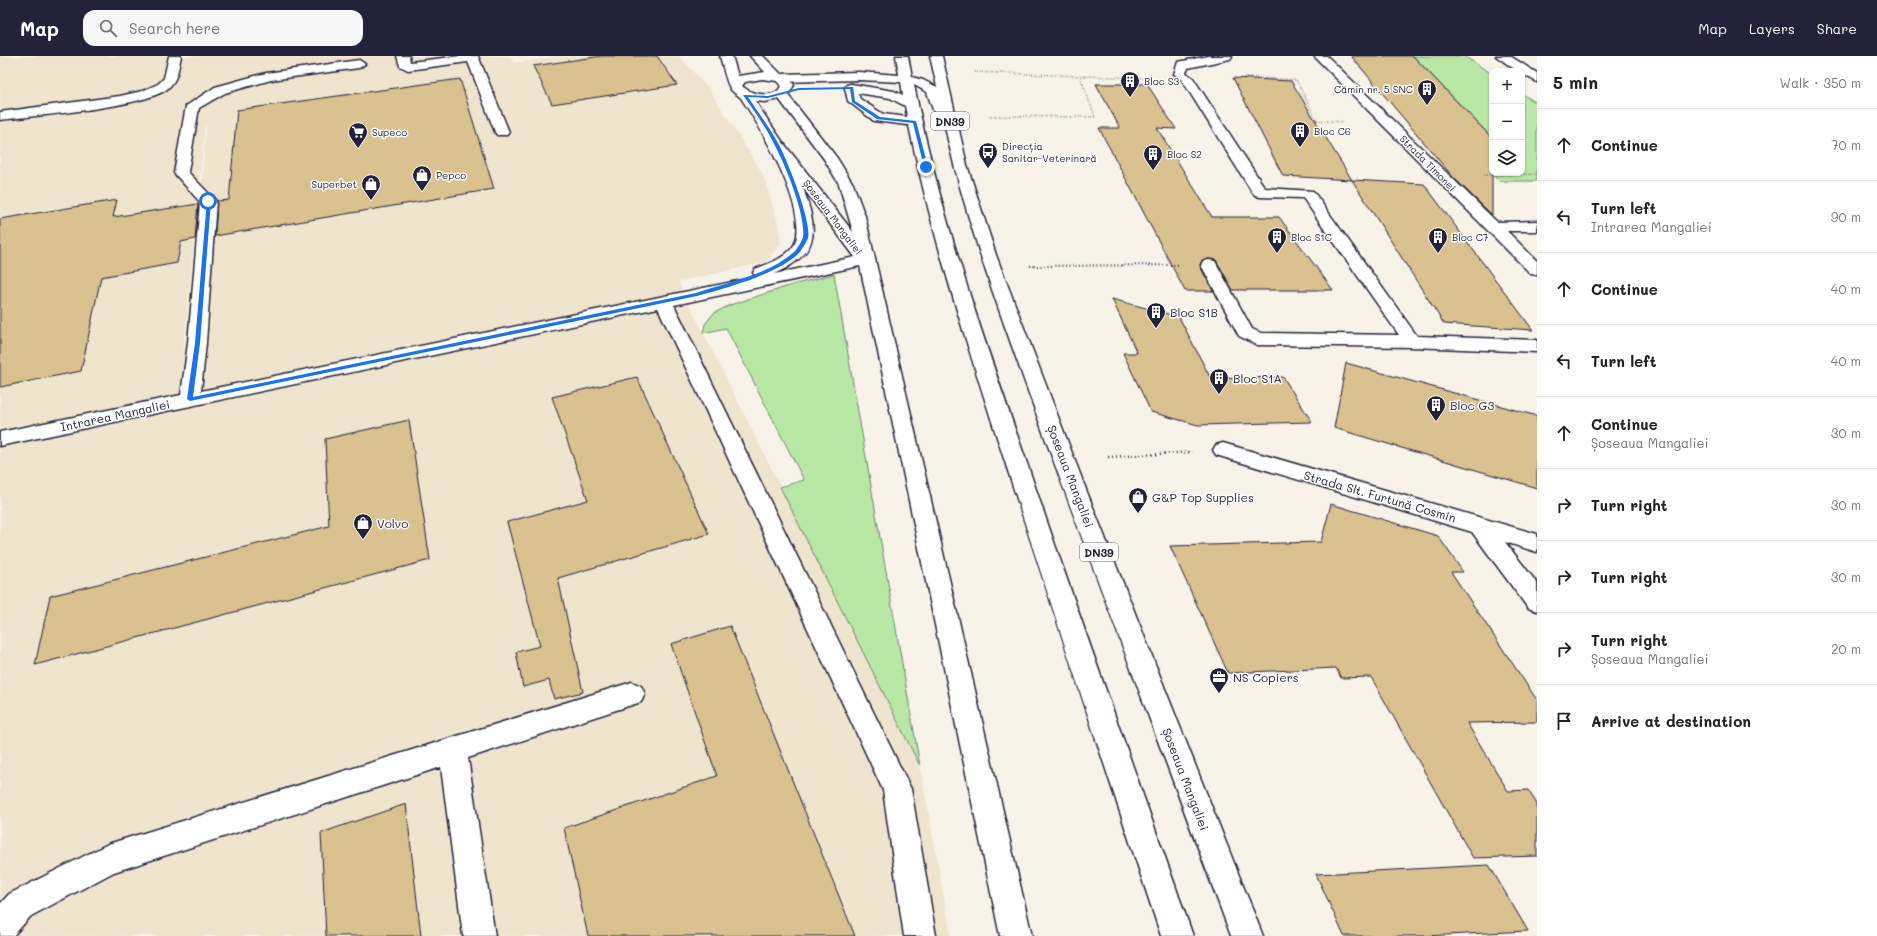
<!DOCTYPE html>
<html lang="en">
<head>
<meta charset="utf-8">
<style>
  body { margin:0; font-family:Mali,sans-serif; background:#f6f6f6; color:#222 }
  .controls { position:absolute; right:12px; top:12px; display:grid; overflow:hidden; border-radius:8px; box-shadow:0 1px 3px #0004 }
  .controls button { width:36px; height:36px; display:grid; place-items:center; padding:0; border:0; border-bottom:1px solid #e0e0e0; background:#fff; color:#222; font:20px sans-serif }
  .stop { position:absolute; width:12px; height:12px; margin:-9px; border:3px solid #1a73e8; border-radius:50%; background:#fff }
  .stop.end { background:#1a73e8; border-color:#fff; box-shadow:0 1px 4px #0008 }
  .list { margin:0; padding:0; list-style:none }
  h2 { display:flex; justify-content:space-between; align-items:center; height:52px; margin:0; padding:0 16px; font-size:17px }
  h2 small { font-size:13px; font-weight:400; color:#767676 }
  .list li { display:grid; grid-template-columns:26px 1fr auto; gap:12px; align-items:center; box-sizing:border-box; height:72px; padding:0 16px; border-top:1px solid #e0e0e0 }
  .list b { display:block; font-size:15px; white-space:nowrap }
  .list p { margin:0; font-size:13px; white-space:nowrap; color:#767676 }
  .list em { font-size:13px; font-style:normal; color:#767676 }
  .icon { flex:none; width:22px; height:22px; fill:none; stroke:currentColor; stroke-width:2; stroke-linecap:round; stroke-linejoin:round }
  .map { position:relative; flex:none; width:1537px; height:880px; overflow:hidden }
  header { display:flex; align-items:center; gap:24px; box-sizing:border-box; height:56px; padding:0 20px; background:#22223b; color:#fff }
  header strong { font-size:19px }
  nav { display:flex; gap:22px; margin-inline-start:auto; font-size:14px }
  .search { width:280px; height:36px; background:#f6f6f6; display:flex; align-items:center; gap:10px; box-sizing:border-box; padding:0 14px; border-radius:12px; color:#767676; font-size:15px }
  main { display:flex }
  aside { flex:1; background:#fff }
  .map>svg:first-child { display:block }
  .built { fill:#efe4ce; fill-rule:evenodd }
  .green { fill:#b9e8a6; stroke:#6e8570 }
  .building { fill:#dac190; stroke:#22223b }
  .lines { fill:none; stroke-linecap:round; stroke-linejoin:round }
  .minor-casing { stroke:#22223b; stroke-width:3 }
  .major-casing { stroke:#22223b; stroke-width:3 }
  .path-far2 { stroke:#22223b; stroke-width:1.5; stroke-dasharray:0.5 2; stroke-linecap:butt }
  .path-far1 { stroke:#22223b; stroke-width:2; stroke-dasharray:1 2.5; stroke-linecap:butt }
  .path { stroke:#22223b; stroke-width:2.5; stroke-dasharray:1 3; stroke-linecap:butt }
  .minor { fill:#fff; fill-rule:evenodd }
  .major { fill:#fff; fill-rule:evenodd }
  .route { fill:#1a73e8 }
  .labels { text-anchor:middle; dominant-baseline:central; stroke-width:3; stroke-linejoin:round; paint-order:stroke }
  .far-poi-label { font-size:10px; fill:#22223b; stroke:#fff; text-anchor:start }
  .far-street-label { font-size:10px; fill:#22223b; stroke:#fff }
  .shield { fill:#fff; stroke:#646476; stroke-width:1 }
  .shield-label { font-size:11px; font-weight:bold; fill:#22223b }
  .poi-label { font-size:12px; fill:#22223b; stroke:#fff; text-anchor:start }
  .street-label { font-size:12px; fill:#22223b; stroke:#fff }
</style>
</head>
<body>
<header>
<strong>Map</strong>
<div class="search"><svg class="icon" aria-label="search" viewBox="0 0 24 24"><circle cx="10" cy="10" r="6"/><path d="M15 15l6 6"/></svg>Search here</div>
<nav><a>Map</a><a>Layers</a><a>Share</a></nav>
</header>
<main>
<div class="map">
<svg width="1537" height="880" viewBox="0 0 1537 880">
  <rect width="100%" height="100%" fill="#f8f3e9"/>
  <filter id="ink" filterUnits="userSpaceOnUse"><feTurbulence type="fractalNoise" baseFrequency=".025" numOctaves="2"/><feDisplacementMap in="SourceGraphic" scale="8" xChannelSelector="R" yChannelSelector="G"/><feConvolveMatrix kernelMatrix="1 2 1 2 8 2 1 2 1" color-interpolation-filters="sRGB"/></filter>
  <g filter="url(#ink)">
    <!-- built -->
    <path class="built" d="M0,0H510L514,7L560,0H679L709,33L763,118L777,163L781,187L766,206L678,226L920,710L951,880H0ZM206,69L197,195L182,308L205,70Z"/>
    <!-- green -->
    <path class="green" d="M1413,0H1464L1492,18V82Z
      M1522,38L1537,47V125H1499L1457,85L1492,117H1522Z
      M834,218L920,710L780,431L804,424L726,272L703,277L705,268L714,257L730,249L792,229Z"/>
    <!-- building -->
    <path class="building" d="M602,0H657L677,29L552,48L533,10Z
      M1351,0H1413L1492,82V159L1453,121Z
      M1233,22L1291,25L1352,124L1283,120Z
      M460,23L494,133L215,180L217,145L229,144L237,54Z
      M1096,28H1147L1176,73L1157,72L1212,161H1279L1333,234H1233L1216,204L1209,203L1202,204L1200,210L1213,235H1185L1099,72H1120Z
      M1352,124L1424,128L1533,274L1444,268Z
      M117,144L113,161L198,148L195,183L181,186L177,207L101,221L81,315L0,331V163Z
      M1112,243L1179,261L1211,323L1283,321L1312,366L1198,369L1151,356L1123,297H1137Z
      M1346,307L1537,360V432L1334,372Z
      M637,321L709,478L558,522L583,636L554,643L549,624L523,631L516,596L540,590L507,466L588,444L552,341Z
      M409,364L430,504L35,609L50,540L329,470L325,383Z
      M1331,448L1438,480L1463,516H1451L1537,644V666L1467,667L1508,735L1528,734L1537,748V800L1473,802L1371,621L1341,622L1336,612L1228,617L1170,490L1321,486Z
      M730,570L855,880H588L564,772L717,720L671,588Z
      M406,748L421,880H326L321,777Z
      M1489,809L1528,875L1425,880H1344L1316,818Z"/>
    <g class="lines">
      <defs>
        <path id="minor" d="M169,0H181C178,13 178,24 167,33C145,51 33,60 0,64V56L120,40L142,35L158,28L164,22Z
          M397,0H409L410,6L460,0H478L509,76L507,79H497L495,76L468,6L408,14L400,10Z
          M720,0H732L738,20L765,16L750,0H763L781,18C787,20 791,24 794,29L788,39L837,102L853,128L865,160L1032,880H1000L860,210L674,249L911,733L936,880H904L883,734L658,252L0,390V376L181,339L188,287L200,146L174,117L186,50L215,31L266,17L359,4L365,8L359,12L271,24L225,37L199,52L188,116L216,145L206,287L201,335L757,221L753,217L755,213C768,208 789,201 795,187C809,154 760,70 741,42C738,38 732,37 730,32C725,23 723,10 720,0ZM762,23L777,25L781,30C775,44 751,38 742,30L745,26ZM779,43L824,103L839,128L853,176L782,85L755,45L765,46ZM803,132L855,201L774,218C821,197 818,175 803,132Z
          M1208,0H1232L1230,3L1188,12L1186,17L1193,22L1265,132L1313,135L1417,280L1537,284V296L1412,291L1257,289L1239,280L1201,209L1203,205L1209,204L1215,205L1252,273L1261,277L1399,279L1303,142L1260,141L1255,139L1252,136L1182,24L1174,18L1178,6Z
          M1314,0H1327L1497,166L1537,165V175H1507L1537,205V219L1531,218Z
          M1496,0H1510L1537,17V26L1522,18V15H1517Z
          M851,28L855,29L860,43L883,58L915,62L920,63L922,66L920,69L915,70L874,65L848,45L845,32L847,29Z
          M1223,387L1537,478V496L1505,486L1537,527V555L1528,552L1472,476L1216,399L1213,394L1216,389Z
          M632,626L641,630L645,638L641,646L468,702L495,880H463L441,711L114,816L31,860L13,880H0V848L9,838L108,788Z"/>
        <path id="major" d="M896,0H908L912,21L923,24L937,31L930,0H942L967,109L996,199L1087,436L1263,880H1231C1169,713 1105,546 1044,379C1006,273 965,168 942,57H934L927,36L914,29C940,160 985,287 1029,413C1082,569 1138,724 1193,880H1161C1110,725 1058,571 1008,415C969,295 929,174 905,50L890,42L851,36L847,35L845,32L847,29L851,28L894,35L903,39L901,26L859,24L781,26L777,25L775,22L777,19L781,18L859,16L899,19Z"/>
      </defs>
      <!-- minor casing -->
      <use href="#minor" class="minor-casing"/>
      <!-- major casing -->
      <use href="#major" class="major-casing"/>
      <!-- path-far2 -->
      <path class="path-far2" d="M975,16L1080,20
        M1244,21L1296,24L1317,65
        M989,60L1095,61L1080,20L1152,22
        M1315,64L1344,66
        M1484,119L1537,118"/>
      <!-- path-far1 -->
      <path class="path-far1" d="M1030,210L1180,209"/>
      <!-- path -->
      <path class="path" d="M1108,401L1192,396"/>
      <!-- minor -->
      <use href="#minor" class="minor"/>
      <!-- major -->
      <use href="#major" class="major"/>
    </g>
  </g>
  <!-- route -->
  <path class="route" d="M853,31L855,45L880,61L916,65L928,111H924L913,67L877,63L852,46L850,33L799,34L768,42L748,41C758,56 769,71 778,87C787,103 812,166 808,182C806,187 801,195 798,198C777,218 726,232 697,240L190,345L187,343L195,287L207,144L211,145L200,287L193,341L696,237C728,226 768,219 794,196C797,193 802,185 803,181C806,159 785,108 774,88C766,71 754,55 743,39L768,40L799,32Z"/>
  <!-- icons -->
  <defs>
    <symbol id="building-pin" viewBox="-11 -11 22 30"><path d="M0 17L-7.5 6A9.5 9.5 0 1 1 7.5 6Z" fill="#22223b" stroke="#fff"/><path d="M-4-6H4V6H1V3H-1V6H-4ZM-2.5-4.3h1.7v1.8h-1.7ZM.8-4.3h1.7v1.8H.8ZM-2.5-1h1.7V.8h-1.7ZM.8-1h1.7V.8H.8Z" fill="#fff"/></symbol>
    <symbol id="supermarket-pin" viewBox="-11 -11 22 30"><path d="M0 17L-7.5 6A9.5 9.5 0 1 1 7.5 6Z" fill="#22223b" stroke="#fff"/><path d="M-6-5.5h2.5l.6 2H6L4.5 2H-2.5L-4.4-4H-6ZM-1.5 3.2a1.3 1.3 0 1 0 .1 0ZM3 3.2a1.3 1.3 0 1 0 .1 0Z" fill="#fff"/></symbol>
    <symbol id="bus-pin" viewBox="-11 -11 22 30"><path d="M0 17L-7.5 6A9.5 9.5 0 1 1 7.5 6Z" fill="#22223b" stroke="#fff"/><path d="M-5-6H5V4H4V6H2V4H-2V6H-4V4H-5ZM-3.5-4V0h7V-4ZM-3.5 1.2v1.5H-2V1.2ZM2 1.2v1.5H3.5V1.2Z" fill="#fff"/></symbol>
    <symbol id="shop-pin" viewBox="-11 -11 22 30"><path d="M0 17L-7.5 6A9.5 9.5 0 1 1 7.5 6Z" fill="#22223b" stroke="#fff"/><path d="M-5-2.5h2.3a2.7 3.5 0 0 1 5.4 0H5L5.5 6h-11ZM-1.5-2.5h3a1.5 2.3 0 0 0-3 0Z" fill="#fff"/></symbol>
    <symbol id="office-pin" viewBox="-11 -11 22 30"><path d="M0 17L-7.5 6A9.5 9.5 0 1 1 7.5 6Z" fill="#22223b" stroke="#fff"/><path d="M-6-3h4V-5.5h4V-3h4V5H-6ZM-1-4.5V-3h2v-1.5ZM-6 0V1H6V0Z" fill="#fff"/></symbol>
  </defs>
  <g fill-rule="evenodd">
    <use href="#building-pin" x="1119" y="14" width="22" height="30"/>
    <use href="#building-pin" x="1416" y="22" width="22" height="30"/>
    <use href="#building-pin" x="1289" y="64" width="22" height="30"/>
    <use href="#supermarket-pin" x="347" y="65" width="22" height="30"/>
    <use href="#bus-pin" x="977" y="85" width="22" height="30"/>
    <use href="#building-pin" x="1142" y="87" width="22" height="30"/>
    <use href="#shop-pin" x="411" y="108" width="22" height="30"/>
    <use href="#shop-pin" x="360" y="117" width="22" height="30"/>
    <use href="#building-pin" x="1266" y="170" width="22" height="30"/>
    <use href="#building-pin" x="1427" y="170" width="22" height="30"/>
    <use href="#building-pin" x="1145" y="245" width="22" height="30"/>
    <use href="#building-pin" x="1208" y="311" width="22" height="30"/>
    <use href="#building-pin" x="1425" y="338" width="22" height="30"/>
    <use href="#shop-pin" x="1127" y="430" width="22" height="30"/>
    <use href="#shop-pin" x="352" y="456" width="22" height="30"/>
    <use href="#office-pin" x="1208" y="610" width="22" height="30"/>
  </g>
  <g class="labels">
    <!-- far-poi labels -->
    <g class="far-poi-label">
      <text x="1144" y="25">Bloc S3</text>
      <text x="1413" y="33" text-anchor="end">Cămin nr. 5 SNC</text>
      <text x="1314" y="75">Bloc C6</text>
      <text x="372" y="76">Supeco</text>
      <text x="1002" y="90">Direcția<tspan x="1002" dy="12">Sanitar-Veterinară</tspan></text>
      <text x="1167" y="98">Bloc S2</text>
      <text x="436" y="119">Pepco</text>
      <text x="357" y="128" text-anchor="end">Superbet</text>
      <text x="1291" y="181">Bloc S1C</text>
      <text x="1452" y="181">Bloc C7</text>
    </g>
    <!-- far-street labels -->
    <g class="far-street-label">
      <text transform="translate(1428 107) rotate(45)">Strada Timonei</text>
      <text transform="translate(833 161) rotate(53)">Șoseaua Mangaliei</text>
    </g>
    <!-- shield labels -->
    <g class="shield">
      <rect x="931" y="56" width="38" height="18" rx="3"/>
      <rect x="1080" y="487" width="38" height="18" rx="3"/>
    </g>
    <g class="shield-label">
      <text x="950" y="65">DN39</text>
      <text x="1099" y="496">DN39</text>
    </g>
    <!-- poi labels -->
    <g class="poi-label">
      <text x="1170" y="256">Bloc S1B</text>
      <text x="1233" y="322">Bloc S1A</text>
      <text x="1450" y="349">Bloc G3</text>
      <text x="1152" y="441">G&amp;P Top Supplies</text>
      <text x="377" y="467">Volvo</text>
      <text x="1233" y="621">NS Copiers</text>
    </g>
    <!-- street labels -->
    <g class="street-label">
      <text transform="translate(115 359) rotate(-12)">Intrarea Mangaliei</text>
      <text transform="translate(1071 420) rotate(69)">Șoseaua Mangaliei</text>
      <text transform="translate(1380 440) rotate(16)">Strada Slt. Furtună Cosmin</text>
      <text transform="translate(1186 723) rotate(69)">Șoseaua Mangaliei</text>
    </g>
  </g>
</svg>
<div class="controls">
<button>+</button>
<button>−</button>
<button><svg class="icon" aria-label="layers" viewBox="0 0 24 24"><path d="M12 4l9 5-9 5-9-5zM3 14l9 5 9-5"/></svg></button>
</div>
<div class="stop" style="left:208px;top:145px"></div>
<div class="stop end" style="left:926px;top:111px"></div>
</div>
<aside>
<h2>5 min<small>Walk · 350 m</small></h2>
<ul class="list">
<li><svg class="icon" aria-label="ahead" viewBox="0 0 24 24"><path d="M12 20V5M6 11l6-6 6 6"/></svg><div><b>Continue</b></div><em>70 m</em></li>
<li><svg class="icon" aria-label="left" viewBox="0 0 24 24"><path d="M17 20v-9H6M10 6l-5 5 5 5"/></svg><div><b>Turn left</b><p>Intrarea Mangaliei</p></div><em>90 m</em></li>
<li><svg class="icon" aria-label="ahead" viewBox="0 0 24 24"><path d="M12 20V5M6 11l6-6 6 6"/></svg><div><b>Continue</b></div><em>40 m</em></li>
<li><svg class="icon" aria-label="left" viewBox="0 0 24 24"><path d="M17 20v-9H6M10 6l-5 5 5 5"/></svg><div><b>Turn left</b></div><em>40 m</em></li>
<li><svg class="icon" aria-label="ahead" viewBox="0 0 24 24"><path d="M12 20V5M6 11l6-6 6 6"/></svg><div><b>Continue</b><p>Șoseaua Mangaliei</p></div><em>30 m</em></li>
<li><svg class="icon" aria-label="right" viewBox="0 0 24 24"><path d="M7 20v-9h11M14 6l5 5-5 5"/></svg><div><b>Turn right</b></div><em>30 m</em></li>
<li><svg class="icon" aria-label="right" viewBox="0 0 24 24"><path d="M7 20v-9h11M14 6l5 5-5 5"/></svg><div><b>Turn right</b></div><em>30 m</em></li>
<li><svg class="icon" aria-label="right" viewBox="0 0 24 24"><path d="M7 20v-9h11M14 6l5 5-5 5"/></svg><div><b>Turn right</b><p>Șoseaua Mangaliei</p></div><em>20 m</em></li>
<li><svg class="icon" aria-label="arrive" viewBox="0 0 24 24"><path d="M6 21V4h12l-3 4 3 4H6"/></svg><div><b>Arrive at destination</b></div></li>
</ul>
</aside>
</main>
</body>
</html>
